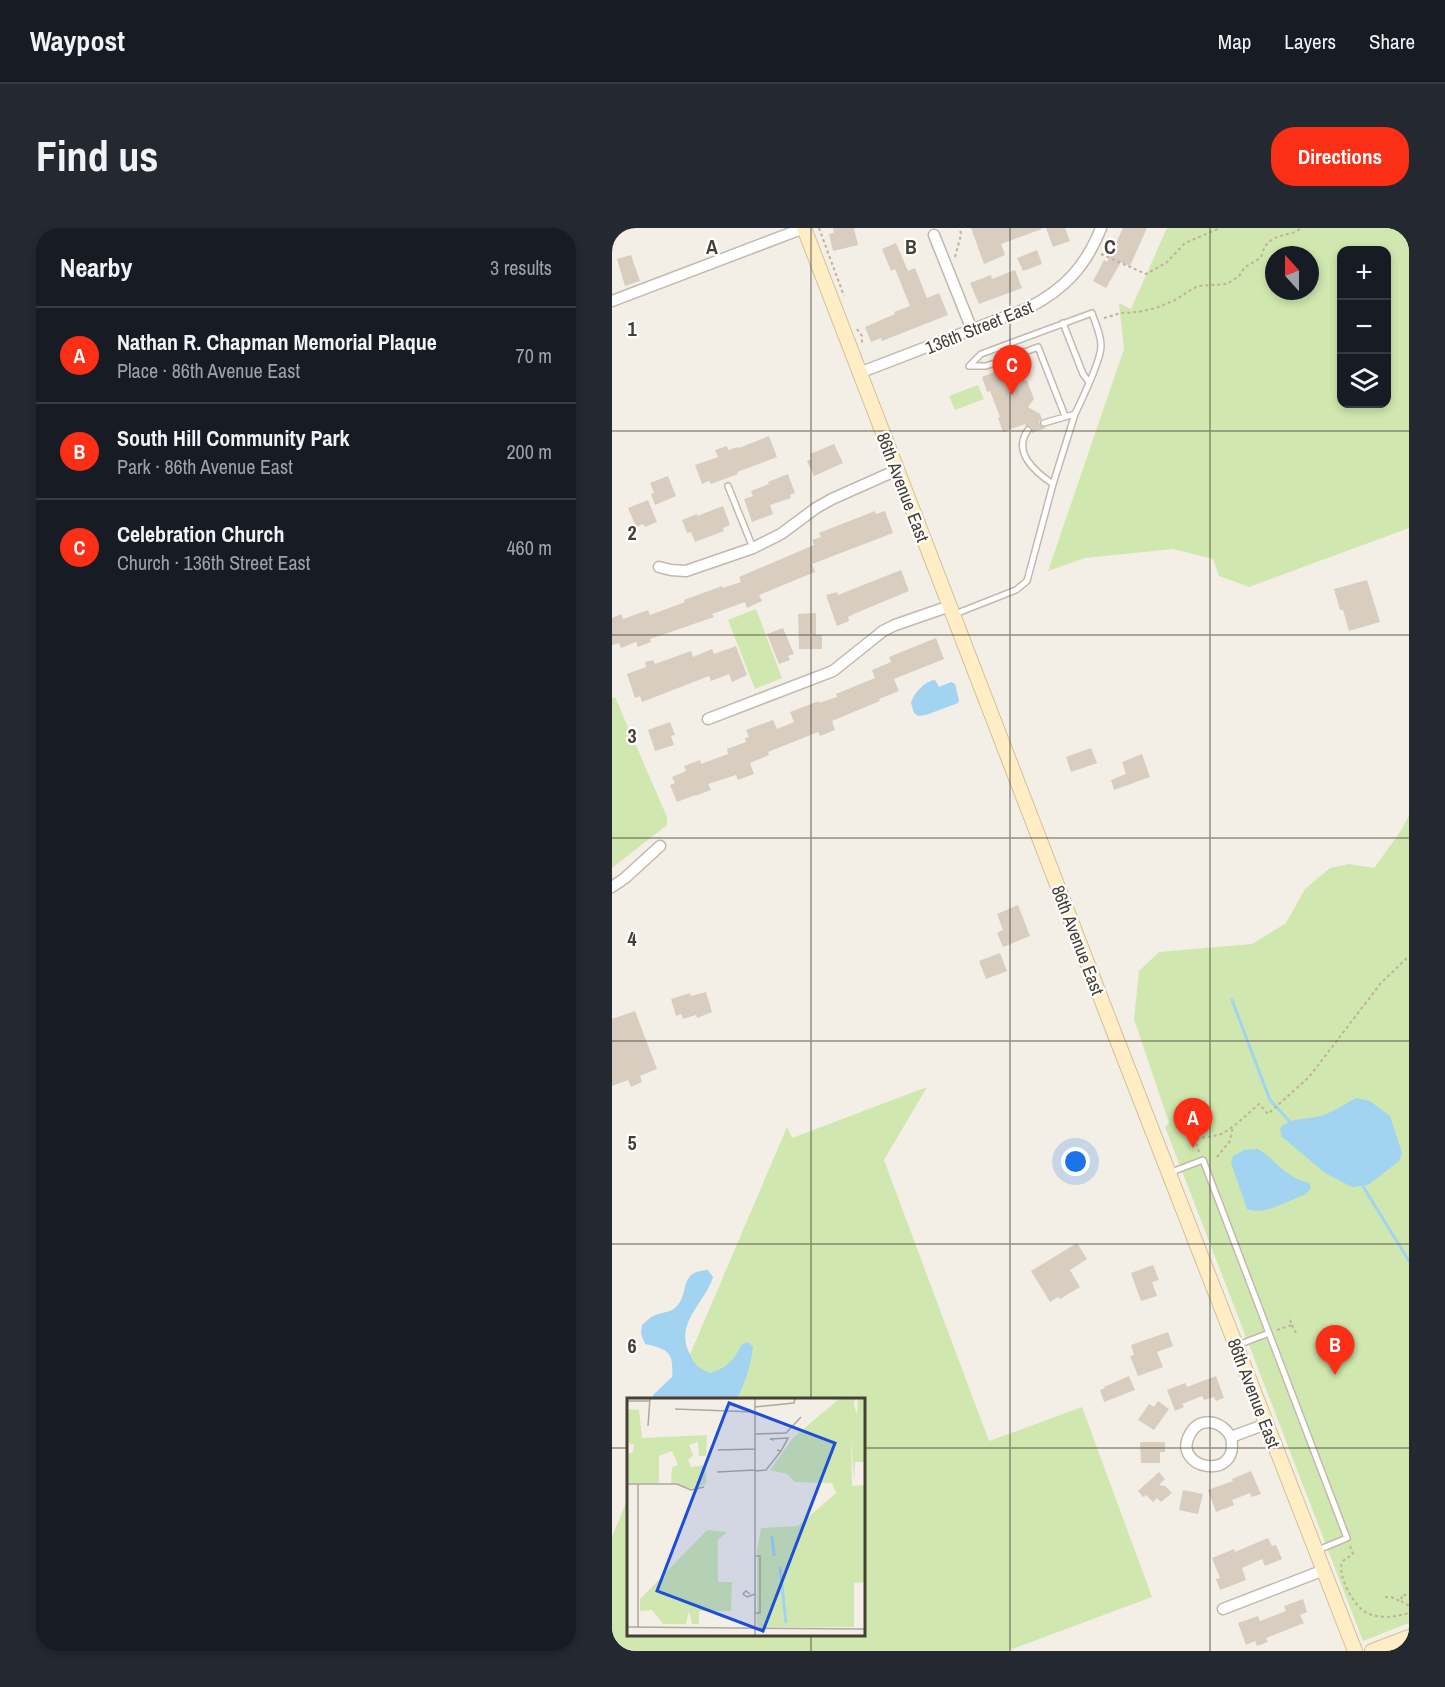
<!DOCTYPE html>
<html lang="en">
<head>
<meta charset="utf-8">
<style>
  body { margin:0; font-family:"Archivo Narrow",sans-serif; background:#242831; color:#f1f3f6 }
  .controls { position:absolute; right:18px; top:18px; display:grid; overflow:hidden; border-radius:12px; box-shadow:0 3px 9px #0003 }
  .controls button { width:54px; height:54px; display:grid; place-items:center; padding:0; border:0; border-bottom:2px solid #363941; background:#171b24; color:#f1f3f6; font:30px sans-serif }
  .compass { position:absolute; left:653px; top:18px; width:54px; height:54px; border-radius:50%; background:#171b24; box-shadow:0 3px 9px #0003; rotate:339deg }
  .you { position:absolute; left:464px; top:934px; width:21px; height:21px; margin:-15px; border:4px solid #fff; border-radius:50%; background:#1a73e8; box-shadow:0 0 0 9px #1a73e833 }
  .badge { display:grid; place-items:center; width:39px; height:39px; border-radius:50%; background:#fb2f16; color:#fff; font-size:20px; font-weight:700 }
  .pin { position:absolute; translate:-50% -50px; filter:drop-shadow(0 2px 3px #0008) }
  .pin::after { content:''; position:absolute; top:32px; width:21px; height:18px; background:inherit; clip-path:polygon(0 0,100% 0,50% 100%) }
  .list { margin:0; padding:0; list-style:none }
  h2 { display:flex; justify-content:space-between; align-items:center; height:78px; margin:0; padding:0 24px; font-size:26px }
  h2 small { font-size:20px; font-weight:400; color:#9ea1a6 }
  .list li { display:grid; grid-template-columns:39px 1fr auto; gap:18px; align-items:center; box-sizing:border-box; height:96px; padding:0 24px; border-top:2px solid #363941 }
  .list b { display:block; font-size:22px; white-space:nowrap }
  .list p { margin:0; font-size:20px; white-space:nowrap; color:#9ea1a6 }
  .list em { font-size:20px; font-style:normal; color:#9ea1a6 }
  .icon { flex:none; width:33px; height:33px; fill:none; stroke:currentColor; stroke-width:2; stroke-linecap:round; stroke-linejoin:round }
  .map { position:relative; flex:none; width:797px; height:1423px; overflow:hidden; border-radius:24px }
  header { display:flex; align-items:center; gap:36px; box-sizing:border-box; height:84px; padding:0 30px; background:#171b24; border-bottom:2px solid #363941 }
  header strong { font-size:28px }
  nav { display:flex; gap:33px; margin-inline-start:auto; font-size:21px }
  .intro { display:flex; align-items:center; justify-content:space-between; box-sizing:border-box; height:144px; padding:0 36px }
  h1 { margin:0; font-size:42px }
  .button { padding:15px 27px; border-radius:24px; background:#fb2f16; color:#fff; font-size:21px; font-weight:700 }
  main { display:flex; gap:36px; padding:0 36px }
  aside { flex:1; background:#171b24; border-radius:24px; box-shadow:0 3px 9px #0003 }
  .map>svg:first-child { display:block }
  .green { fill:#d0e8af; fill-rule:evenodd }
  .water { fill:#a2d3f0 }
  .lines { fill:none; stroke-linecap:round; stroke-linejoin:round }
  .stream { stroke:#a2d3f0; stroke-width:3 }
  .building { fill:#d8cdbf }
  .lane-casing { stroke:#c2b9ac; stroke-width:8 }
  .street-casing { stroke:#c2b9ac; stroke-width:13 }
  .secondary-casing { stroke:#d4c196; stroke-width:16 }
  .path { stroke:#c1b19a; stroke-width:2; stroke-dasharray:3 3; stroke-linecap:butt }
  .lane { stroke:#fff; stroke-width:5 }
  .street { stroke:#fff; stroke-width:10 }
  .secondary { stroke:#ffeec5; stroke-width:14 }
  .grid { fill:none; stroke:#463f35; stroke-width:1.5; stroke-opacity:0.55 }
  .labels { text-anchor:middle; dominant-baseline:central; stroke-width:4.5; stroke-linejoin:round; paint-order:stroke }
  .street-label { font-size:18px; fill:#463f35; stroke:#fff }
  .inset-river { fill:none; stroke:#a2d3f0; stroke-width:3 }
  .inset-road { fill:none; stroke:#aea99f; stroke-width:1.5 }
  .view { fill:#1d4ed8; fill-opacity:0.15; stroke:#1d4ed8; stroke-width:3 }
  .inset-edge { fill:none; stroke:#463f35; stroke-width:3 }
  .grid-label { font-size:20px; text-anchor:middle; font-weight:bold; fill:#463f35; stroke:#fff; stroke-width:4.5; stroke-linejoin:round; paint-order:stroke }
</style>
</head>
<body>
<header>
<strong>Waypost</strong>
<nav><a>Map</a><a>Layers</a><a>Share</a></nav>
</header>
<div class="intro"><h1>Find us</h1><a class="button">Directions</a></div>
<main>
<aside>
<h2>Nearby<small>3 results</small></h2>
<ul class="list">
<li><span class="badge">A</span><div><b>Nathan R. Chapman Memorial Plaque</b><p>Place · 86th Avenue East</p></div><em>70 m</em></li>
<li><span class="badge">B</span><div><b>South Hill Community Park</b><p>Park · 86th Avenue East</p></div><em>200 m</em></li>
<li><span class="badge">C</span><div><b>Celebration Church</b><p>Church · 136th Street East</p></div><em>460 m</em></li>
</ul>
</aside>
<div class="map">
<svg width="797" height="1423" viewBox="0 0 797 1423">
  <rect width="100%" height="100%" fill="#f3efe6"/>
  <!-- green -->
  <path class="green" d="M555,0H797V300L637,359L607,348L601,331L561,321L473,330L436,343L512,121L507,75L519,81ZM730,22H774V176H730ZM662,27H698V63H662Z
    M366,157L372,171L343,182L337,168Z
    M144,381L170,450L143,461L116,392Z
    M3,469L55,589V597L0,640V471Z
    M797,587V1395L751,1413L553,899L557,895L522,791L527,743L547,724L640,716L674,695L693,661L718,640L737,636L762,640L788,604Z
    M315,859L272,932L377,1213L470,1179L540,1369L395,1423H0V1309L16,1270V1406H252V1171H59L175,899L180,910Z"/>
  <!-- water -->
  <path class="water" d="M323,452L327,459L339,454L343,456L347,472L346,475L314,487L306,488L302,485L299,475C302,465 313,453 323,452Z
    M744,870L758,873L778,888L790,925L787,933L756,957L740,959L713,945L669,908L668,900C682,887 699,893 714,886C725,882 734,875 744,870Z
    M646,921C666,933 670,948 697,955L699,960L694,966C678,972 651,988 635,981L619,935L621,928L632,922Z
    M96,1042L101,1049C94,1073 64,1094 76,1122C82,1136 84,1139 98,1145C114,1140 123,1132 129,1117L136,1114L141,1119C139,1138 133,1154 125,1171H40L41,1167L60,1149C62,1124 56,1121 33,1116L29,1106L30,1097C34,1094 37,1090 41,1088C49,1084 58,1085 64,1079C79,1064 65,1044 96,1042Z"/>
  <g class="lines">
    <!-- stream -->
    <path class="stream" d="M620,772L658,872L680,896
      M749,955L797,1033"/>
  </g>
  <!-- building -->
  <path class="building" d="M221,0H242L246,17L221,23L217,6L222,5Z
    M359,0H430V1L389,16L393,27L372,36Z
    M434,0H453L458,13L441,19Z
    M511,0H535L518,38L509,34L494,60L481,53L492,32L495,34Z
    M284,15L296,43L303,40L315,70L327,65L336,87L270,113L269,110L259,114L253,99L283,86L282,84L298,78L283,41L279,43L270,21Z
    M425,22L430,36L411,43L405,30Z
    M19,27L28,53L13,58L5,31Z
    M403,42L410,60L367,76L358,55L379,47L380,51Z
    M401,124V129L404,132L407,131L410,139L405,148L415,153L422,171L416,179L428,186L430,191L427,193L428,197L434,200L420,205V199L414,198L413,196L391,204L386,190L388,189L378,163L375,164L370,149L392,140L391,137L394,132L390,128Z
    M157,208L165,229L125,244L126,246L99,256L97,253L90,256L83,237L106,229L103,222L115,218L116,222L126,219L127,220Z
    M222,216L231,235L202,248L195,233L200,231L198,226Z
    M176,246L183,265L178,267L179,270L158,277L161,286L140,294L132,271L141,268L139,263L157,256L156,254Z
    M56,248L64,268L43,277L39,266L42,265L38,255Z
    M36,272L45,294L33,299L31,296L24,299L16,280Z
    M111,278L118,297L111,300L112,303L83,314L79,304L75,305L70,292L85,286V288Z
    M263,283L264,286L273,283L281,305L200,336L203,344L147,367L150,373L135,380L133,374L100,386L102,389L38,411L39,414L26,419L24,414L9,420L7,415L0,417V390L9,386L11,391L36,382L38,387L73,374L72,372L110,358L111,360L129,354L127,349L202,317L200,312L209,309L207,305Z
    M289,342L297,363L244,385L236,389L237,393L225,398L214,367L225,364L226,367Z
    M755,352L768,394L737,403L731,382H728L722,361Z
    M204,385V407H210V421H187L186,386Z
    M171,400L182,426L176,428L178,432L167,436L155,406Z
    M324,410L332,431L282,451L287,463L267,471L268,473L220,493L223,502L208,508L206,504L156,524L157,527L138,535L142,546L126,552L124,547L96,556L99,562L83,568V567L65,574L58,557L63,555L60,549L74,543L72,538L88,532L89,536L116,526L115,521L134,514L133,510L137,509L134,502L161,492L165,501L182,494L178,484L207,473V475L225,469L224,466L263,450L260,442L279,434L277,429Z
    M124,418L135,447L120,454L117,446L99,453L97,448L30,474L28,468L23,470L15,446L34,439L33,434L41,432L43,436L79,423L81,429L100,421L102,426Z
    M58,494L63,507L59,508L62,517L43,523L36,502Z
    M479,520L485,535L459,544L454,529Z
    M530,526L538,549L502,562L499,552L514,546L510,534Z
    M406,677L418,708L391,719L385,705L391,702L385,686Z
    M388,725L395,743L374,751L367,733Z
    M94,764L100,784L85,790L84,787L71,791L69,786L64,788L59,771L78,765L79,768Z
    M23,783L45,841L28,848L30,854L19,859L16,852L0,858V791Z
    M465,1015L475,1031L458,1042L468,1059L448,1071L446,1069L438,1074L419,1043Z
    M541,1037L547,1052L540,1054L545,1068L529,1073L519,1045Z
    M556,1104L561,1118L545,1124L551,1139L526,1148L518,1128L522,1127L519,1117Z
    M517,1148L523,1162L492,1174L488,1162L493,1160L492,1159Z
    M604,1148L612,1170L604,1173L602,1169L592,1172L590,1168L570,1176L572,1179L563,1183L555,1162L573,1155L575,1159Z
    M546,1173L557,1181L542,1202L526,1192L537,1176L542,1179Z
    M528,1214H553V1224H548V1235H529Z
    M639,1243L649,1266L640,1269L638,1265L620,1272L622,1277L604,1284L596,1262L621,1253L620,1251Z
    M547,1244L553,1251L547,1257L553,1258L560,1265L549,1274L545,1270L541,1274L534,1267L531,1269L526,1263Z
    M571,1262L591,1266L586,1286L567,1282Z
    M656,1310L660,1318L664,1317L670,1331L653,1338L650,1331L630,1340L634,1352L608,1362L604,1351L608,1350L600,1330L622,1321L623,1324Z
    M691,1371L695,1384L688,1387L692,1395L654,1410L656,1414L645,1418L643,1413L634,1417L626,1395L646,1388L648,1393L674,1383L672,1378Z"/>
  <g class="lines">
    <defs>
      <path id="lane" d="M451,95L471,146L477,154
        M405,127L426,119L453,188
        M389,133L374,138H357L369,126L480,85C483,95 489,106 489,118C489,133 470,171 463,186
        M416,202C400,224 423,244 441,256
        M116,258L141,320
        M343,386L404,362L415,353L441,256L463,186L432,195
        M557,945L591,932L735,1310L706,1322
        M626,1117L657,1105"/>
      <path id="street" d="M322,7L360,102
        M0,73L192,0
        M247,145L416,80C453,61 474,38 489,0
        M47,339L59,342L74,343L141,320L169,306L204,280L220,271L285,242
        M96,491L221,443L271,403L283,397L338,378
        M0,659L13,650L48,618
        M619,1209C610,1193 588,1187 578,1206C558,1241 629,1255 619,1209L654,1196
        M611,1381L712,1342"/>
      <path id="secondary" d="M192,0L498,794L743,1423
        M760,1423L797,1409"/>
    </defs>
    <!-- lane casing -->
    <use href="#lane" class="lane-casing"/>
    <!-- street casing -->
    <use href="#street" class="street-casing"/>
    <!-- secondary casing -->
    <use href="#secondary" class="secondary-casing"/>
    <!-- path -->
    <path class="path" d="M207,0L232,68
      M489,26L534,46L554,35L573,15L608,0
      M343,29L349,7L348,0
      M492,90L509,85L526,84L544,80L563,72L582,60L587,58L615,56L627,48L633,39L644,33L649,29L653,18L658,13L665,9L683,4L690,0
      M245,101L250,108V115
      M587,924L584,915L586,911C594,908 602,909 609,906C623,899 635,886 647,876L656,886L697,849L769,755L797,728
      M605,929L618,913L621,898
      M680,1097L684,1105
      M665,1102L680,1097L677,1089
      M738,1318L741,1326C737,1329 732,1331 730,1335C725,1348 743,1380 755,1385C768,1391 783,1389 797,1385
      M773,1369H779L788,1373L791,1366L797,1369
      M789,1373L797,1378"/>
    <!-- lane -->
    <use href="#lane" class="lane"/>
    <!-- street -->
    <use href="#street" class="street"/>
    <!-- secondary -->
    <use href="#secondary" class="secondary"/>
  </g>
  <!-- grid -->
  <path class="grid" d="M199,0V1171M398,0V1423M598,0V1423M0,203H797M0,407H797M0,610H797M0,813H797M0,1016H797M0,1220H16M252,1220H797M199,1406V1423"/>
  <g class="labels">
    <!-- street labels -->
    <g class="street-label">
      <text transform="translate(367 99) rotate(-22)">136th Street East</text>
      <text transform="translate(291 259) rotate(69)">86th Avenue East</text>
      <text transform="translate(466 712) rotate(69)">86th Avenue East</text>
      <text transform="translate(642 1165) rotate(69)">86th Avenue East</text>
    </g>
  </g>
  <!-- overview -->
  <g transform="translate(15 1170)">
    <rect width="238" height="238" fill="#f3efe6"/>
    <path d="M213,0H228L227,7L230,17L231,0H238L237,64H228L227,83L224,39L225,88L239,87L238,184L227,185V229H130V152L134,130L171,128L209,95L205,85L168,84L160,76L143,72L166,40ZM0,11L12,12L15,40L80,37L79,58H72L71,44L62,47L66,57L61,62L64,69L79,67V86L65,91L44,85L45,69L51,67L45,53L32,58V85H0V56L6,54L7,47L0,44ZM80,132L100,134L91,142V184H105L104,213H72V226H65L62,213L59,226H36L25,212L13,213V201Z" fill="#d0e8af"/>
    <path class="inset-river" d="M145,138L147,158M153,169L159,225"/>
    <path class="inset-road" d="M128,0V238M0,3H22M128,9L167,5L168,0M48,11L128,14M21,28L23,0M128,36L159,35L174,19M147,42L143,41L161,40L154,53M91,52L128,51M128,73L139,72L154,53L150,52M90,74L128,72M0,86H50L64,92L77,89M11,86V229M128,158H133V215H128M123,196L119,193L116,196L120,199L128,196M0,229L239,231"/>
    <path class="view" d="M102,5L208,45L136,233L30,193Z"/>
    <rect width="238" height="238" class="inset-edge"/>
  </g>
  <g class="grid-label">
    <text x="100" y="26">A</text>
    <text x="299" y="26">B</text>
    <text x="498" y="26">C</text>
    <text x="20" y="108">1</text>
    <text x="20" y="312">2</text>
    <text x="20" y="515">3</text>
    <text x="20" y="718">4</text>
    <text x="20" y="922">5</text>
    <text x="20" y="1125">6</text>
  </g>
</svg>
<div class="controls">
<button>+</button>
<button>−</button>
<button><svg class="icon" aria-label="layers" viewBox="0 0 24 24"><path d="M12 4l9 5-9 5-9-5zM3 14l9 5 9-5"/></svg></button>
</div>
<svg class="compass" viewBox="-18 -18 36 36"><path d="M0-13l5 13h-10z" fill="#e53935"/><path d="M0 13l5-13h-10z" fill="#9ea1a6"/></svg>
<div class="you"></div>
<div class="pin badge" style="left:581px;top:920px">A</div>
<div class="pin badge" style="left:723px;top:1147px">B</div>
<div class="pin badge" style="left:400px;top:167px">C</div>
</div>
</main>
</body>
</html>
